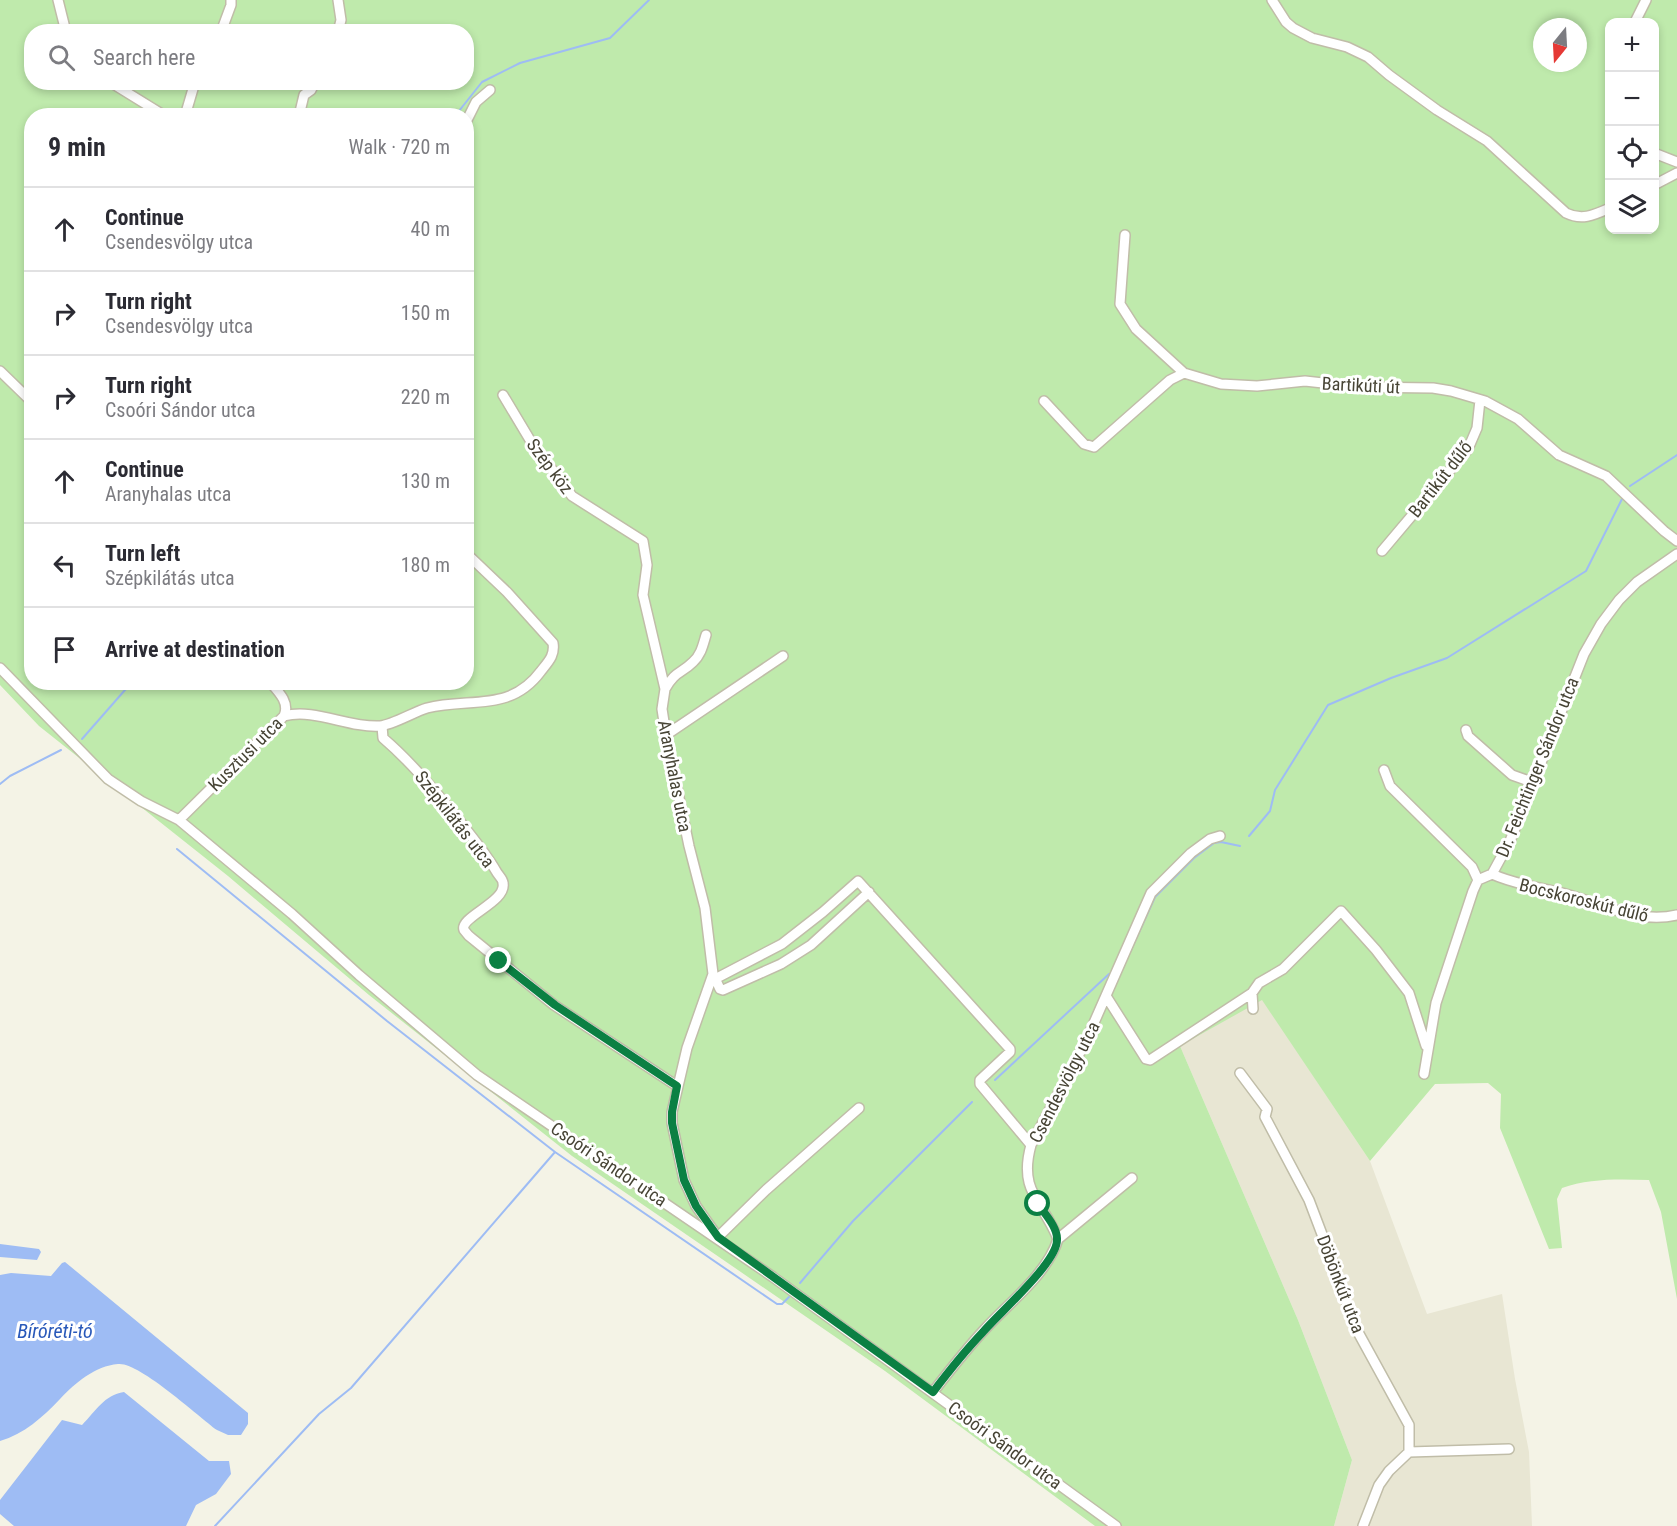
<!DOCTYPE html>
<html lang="en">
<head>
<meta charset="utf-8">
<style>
  body { margin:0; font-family:"Roboto Condensed",sans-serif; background:#f7f7f7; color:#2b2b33 }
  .controls { position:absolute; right:18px; top:18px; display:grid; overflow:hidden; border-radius:12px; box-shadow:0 3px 9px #0003 }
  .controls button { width:54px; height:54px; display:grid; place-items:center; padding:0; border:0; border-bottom:2px solid #e1e1e2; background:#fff; color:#2b2b33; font:30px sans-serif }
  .compass { position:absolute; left:1533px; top:18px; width:54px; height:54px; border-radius:50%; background:#fff; box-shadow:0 3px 9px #0003; rotate:198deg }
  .stop { position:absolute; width:18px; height:18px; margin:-14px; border:4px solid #0b8043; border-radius:50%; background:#fff }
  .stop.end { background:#0b8043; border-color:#fff; box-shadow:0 2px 6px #0008 }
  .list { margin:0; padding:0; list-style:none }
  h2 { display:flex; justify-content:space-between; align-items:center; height:78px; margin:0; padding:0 24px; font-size:26px }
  h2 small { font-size:20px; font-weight:400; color:#7c7c81 }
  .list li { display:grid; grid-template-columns:39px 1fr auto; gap:18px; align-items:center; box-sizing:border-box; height:84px; padding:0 24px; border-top:2px solid #e1e1e2 }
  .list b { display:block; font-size:22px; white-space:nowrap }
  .list p { margin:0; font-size:20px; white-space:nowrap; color:#7c7c81 }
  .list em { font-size:20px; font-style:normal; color:#7c7c81 }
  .icon { flex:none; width:33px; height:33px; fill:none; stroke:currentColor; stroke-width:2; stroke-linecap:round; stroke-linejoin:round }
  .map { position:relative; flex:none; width:1677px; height:1526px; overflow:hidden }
  .search { position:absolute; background:#fff; box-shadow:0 3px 9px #0003; left:24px; top:24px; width:450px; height:66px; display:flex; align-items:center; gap:15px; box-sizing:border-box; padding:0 21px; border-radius:24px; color:#7c7c81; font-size:22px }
  .panel { position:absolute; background:#fff; box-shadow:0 3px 9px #0003; left:24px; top:108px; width:450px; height:582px; border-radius:24px }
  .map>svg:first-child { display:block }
  .residential { fill:#e8e6d3 }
  .green { fill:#bfeaac; fill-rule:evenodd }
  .water { fill:#9ebcf4 }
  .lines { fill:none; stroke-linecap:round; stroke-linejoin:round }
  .stream { stroke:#9ebcf4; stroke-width:2 }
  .minor-casing { stroke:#c0bda8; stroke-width:12 }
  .minor { stroke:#fff; stroke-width:9 }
  .route { stroke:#0b8043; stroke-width:8 }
  .labels { text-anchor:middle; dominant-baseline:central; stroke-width:6; stroke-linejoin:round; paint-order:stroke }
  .street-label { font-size:18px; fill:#474435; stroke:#fff }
  .water-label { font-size:20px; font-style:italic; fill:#2858b9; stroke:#fff }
</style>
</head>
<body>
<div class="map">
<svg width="1677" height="1526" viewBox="0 0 1677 1526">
  <rect width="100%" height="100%" fill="#f4f3e6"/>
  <!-- residential -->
  <path class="residential" d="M1262,999L1370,1161L1427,1314L1502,1294L1515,1379L1529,1452L1532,1526H1334L1352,1460L1298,1320L1180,1046Z"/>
  <!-- green -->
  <path class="green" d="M0,0H1677V1299L1661,1212L1649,1180C1620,1179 1589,1178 1562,1188L1557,1199L1562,1248L1549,1249L1500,1128L1501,1094L1488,1083L1435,1084L1370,1161L1262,1000L1180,1046L1298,1320L1352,1460L1334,1526H1095L885,1371L572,1156L369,995L228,876L39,726L0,685ZM1610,22H1654V230H1610ZM1542,27H1578V63H1542ZM32,32H466V82H32ZM32,116H466V682H32Z"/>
  <!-- water -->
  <path class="water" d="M0,1244L39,1249L41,1252L37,1260L0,1257Z
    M65,1262L248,1413V1424L241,1435H228L217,1430C198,1416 138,1361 118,1364C95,1366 75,1383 60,1399C43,1417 24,1434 0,1441V1275L11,1273L51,1276L62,1263Z
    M124,1392L209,1461H229L231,1474L216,1494L196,1505L186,1526H14L0,1514V1500L62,1420L82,1425C96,1411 104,1395 124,1392Z"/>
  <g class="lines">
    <!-- stream -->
    <path class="stream" d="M455,116L482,82L520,63L610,38L649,0
      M1630,486L1677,455
      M82,739L132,682
      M0,784L10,776L61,750
      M1249,836L1270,811L1275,790L1328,705L1391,678L1447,658L1586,571L1622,499
      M177,849L387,1021L555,1152L777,1304H782L789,1297
      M1130,952L1155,897L1194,858L1214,843L1221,842L1240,846
      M995,1080L1109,974
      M800,1283L853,1221L972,1102
      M215,1526L319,1414L351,1388L555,1152"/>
    <defs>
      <path id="minor" d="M58,0L66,32
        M338,0L341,20L338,32
        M1272,0L1286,22L1293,28L1312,38L1347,47L1368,57L1389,75L1437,110L1487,141L1566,213C1582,221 1594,215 1610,208
        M1635,22L1646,0
        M221,32L231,5V0
        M110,82L165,116
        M185,116L195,82
        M299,116L304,95L311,90L315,82
        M466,122L476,102L490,90
        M1654,153L1677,162
        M1654,185L1677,173
        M1125,235L1120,304L1136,329L1184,373
        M0,371L32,402
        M503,395L530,440L572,496L643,541L647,565L643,595L665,689L662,709L666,735L689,846L705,908L713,974L687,1048L672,1112V1123L684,1180L696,1206L715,1233
        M1044,401L1084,444L1094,447L1170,380L1184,373L1221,384L1257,386L1305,381L1359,387L1433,388L1451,391L1485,401L1518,419L1559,455L1606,476L1664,531L1677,541
        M1382,551L1468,449L1477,428L1480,400
        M0,668L108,779L141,801L179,820L292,914L359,975L477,1075L773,1277L1116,1526
        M665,689C675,671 681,674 693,662C701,655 703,645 706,635
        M284,716C315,708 348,728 380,726C392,725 414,712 427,708C470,697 510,713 541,671C549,661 555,655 553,643L507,592L466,553
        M382,726L383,738C411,762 434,790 458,819C471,836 485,852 496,871C498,875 503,879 503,883C507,902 459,917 464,930C466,933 471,938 474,940L554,1005L677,1086
        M1466,730L1468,736L1512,775L1532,782
        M666,735L783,656
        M1384,770L1390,786L1472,867L1478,880
        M179,820L284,716C290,703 279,692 270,682
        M1492,874C1516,885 1543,888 1569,895C1605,905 1639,924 1677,915
        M713,974L720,989L723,990L781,964L811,945L869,892
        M715,979L782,944L823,912L858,881L1010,1049V1052L980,1080V1084L1031,1145
        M1106,996L1146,1059L1150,1060L1252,993
        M1253,1009L1252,993L1259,983L1283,969L1341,911L1376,950L1409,993L1426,1046
        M1240,1073L1267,1109L1265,1117L1309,1200L1342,1287L1353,1323L1409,1425V1452L1389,1471L1379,1485L1363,1526
        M1424,1074L1436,1003L1473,891L1478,880L1492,874L1510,841L1584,654L1601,624L1619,600L1637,582L1677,554
        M718,1237L766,1190L859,1108
        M1058,1239L1132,1178
        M933,1392C950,1370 967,1348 986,1328C1010,1302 1048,1273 1058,1239C1043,1201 1018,1192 1031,1145L1086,1041L1151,893L1191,853L1210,839L1220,836
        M1409,1452L1509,1449"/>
    </defs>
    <!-- minor casing -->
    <use href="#minor" class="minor-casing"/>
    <!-- minor -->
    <use href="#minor" class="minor"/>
  </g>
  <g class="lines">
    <!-- route -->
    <path class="route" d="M499,961L555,1005L677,1086L672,1112V1123L684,1180L696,1206L718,1237L933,1392C949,1371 965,1351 983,1332C999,1313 1057,1263 1057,1240C1058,1228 1045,1214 1038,1204"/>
  </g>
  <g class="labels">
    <!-- street labels -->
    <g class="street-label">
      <text transform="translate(1361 385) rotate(3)">Bartikúti út</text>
      <text transform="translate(550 466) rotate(53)">Szép köz</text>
      <text transform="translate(1440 479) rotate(-52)">Bartikút dűlő</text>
      <text transform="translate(245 754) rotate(-45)">Kusztusi utca</text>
      <text transform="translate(1537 767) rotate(-68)">Dr. Feichtinger Sándor utca</text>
      <text transform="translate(675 776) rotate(79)">Aranyhalas utca</text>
      <text transform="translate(455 819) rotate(52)">Szépkilátás utca</text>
      <text transform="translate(1584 900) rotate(14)">Bocskoroskút dűlő</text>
      <text transform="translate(1064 1082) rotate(-63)">Csendesvölgy utca</text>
      <text transform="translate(609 1164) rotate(34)">Csoóri Sándor utca</text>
      <text transform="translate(1341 1284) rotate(69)">Döbönkút utca</text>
      <text transform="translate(1005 1445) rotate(36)">Csoóri Sándor utca</text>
    </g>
    <!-- water labels -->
    <g class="water-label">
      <text x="55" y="1331">Bíróréti-tó</text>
    </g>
  </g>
</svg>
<div class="controls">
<button>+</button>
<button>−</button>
<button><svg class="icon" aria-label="locate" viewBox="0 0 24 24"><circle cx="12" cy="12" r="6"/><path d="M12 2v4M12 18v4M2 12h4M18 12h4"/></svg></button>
<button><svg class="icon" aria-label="layers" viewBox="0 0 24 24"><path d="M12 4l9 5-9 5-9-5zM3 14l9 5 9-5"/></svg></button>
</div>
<svg class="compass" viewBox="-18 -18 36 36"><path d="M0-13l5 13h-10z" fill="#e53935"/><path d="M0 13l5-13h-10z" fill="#7c7c81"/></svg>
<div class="stop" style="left:1038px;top:1204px"></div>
<div class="stop end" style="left:499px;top:961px"></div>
<div class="search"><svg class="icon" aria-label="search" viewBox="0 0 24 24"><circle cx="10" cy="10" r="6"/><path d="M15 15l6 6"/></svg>Search here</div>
<section class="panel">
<h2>9 min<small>Walk · 720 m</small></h2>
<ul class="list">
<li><svg class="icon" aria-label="ahead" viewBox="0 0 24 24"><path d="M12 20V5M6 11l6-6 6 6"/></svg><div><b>Continue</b><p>Csendesvölgy utca</p></div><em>40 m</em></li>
<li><svg class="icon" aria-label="right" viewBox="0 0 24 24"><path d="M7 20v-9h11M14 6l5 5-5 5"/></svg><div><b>Turn right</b><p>Csendesvölgy utca</p></div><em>150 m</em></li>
<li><svg class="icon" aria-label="right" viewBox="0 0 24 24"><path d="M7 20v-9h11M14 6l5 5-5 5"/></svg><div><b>Turn right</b><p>Csoóri Sándor utca</p></div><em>220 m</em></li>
<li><svg class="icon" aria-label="ahead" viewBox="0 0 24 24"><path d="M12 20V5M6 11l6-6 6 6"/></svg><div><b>Continue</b><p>Aranyhalas utca</p></div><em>130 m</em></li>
<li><svg class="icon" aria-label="left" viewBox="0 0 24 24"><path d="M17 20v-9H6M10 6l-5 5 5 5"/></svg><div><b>Turn left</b><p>Szépkilátás utca</p></div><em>180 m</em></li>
<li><svg class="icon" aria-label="arrive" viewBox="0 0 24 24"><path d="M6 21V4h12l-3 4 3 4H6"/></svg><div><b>Arrive at destination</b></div></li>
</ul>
</section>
</div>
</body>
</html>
